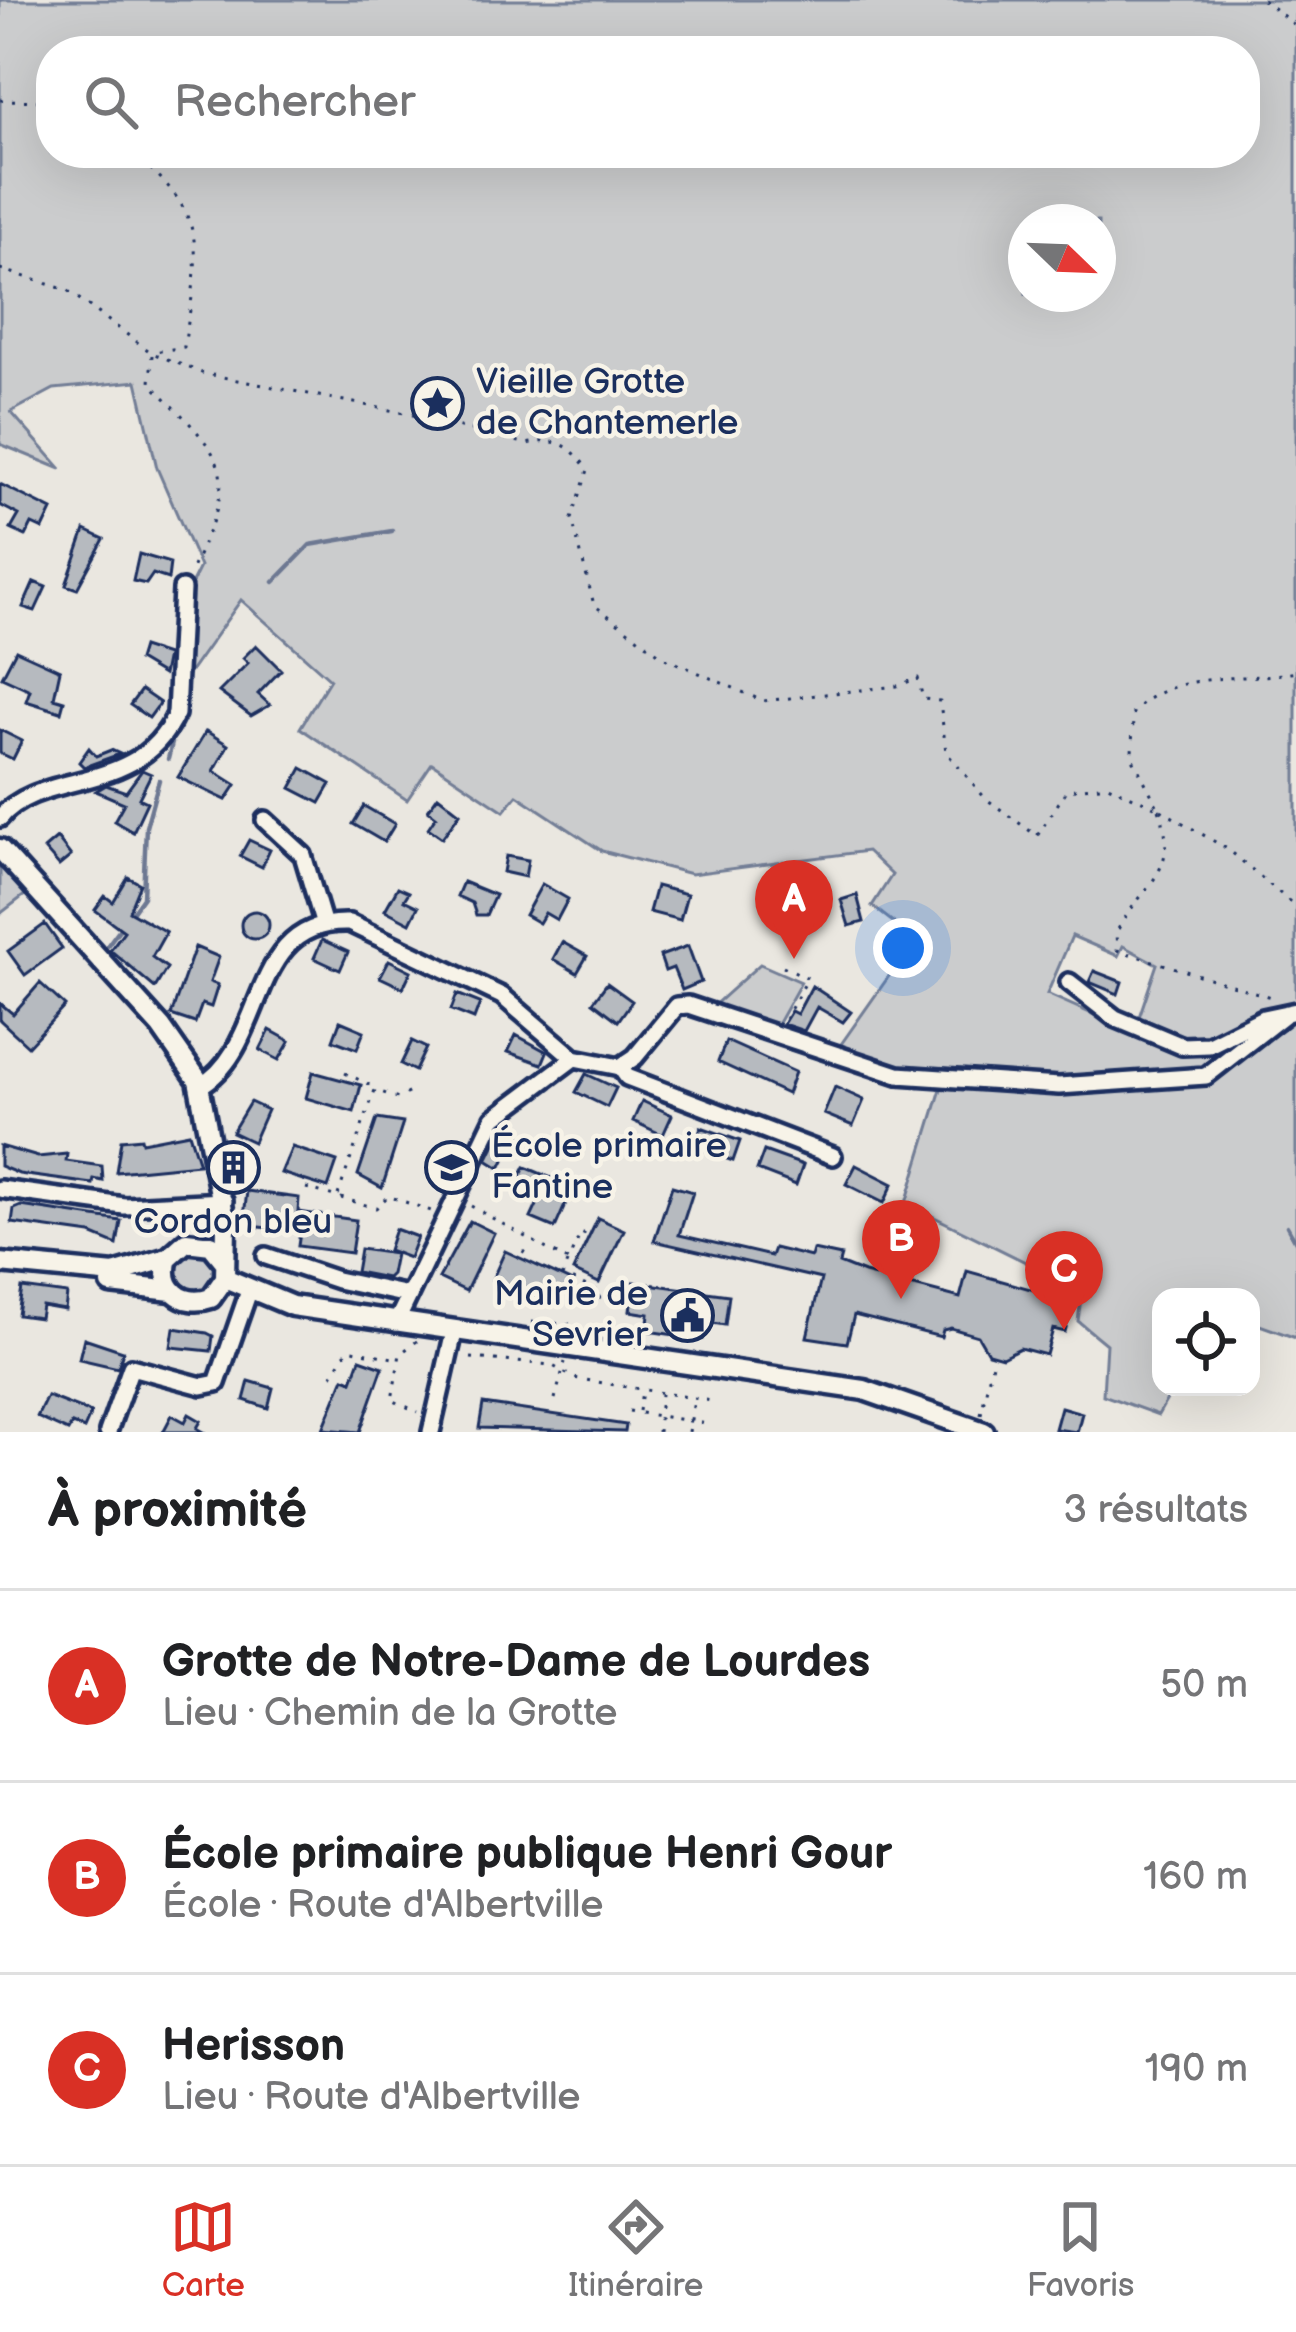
<!DOCTYPE html>
<html lang="fr">
<head>
<meta charset="utf-8">
<style>
  body { margin:0; font-family:"Balsamiq Sans",sans-serif; background:#f6f6f6; color:#202124 }
  .controls { position:absolute; right:36px; bottom:36px; display:grid; overflow:hidden; border-radius:24px; box-shadow:0 12px 48px #0002 }
  .controls button { width:108px; height:108px; display:grid; place-items:center; padding:0; border:0; border-bottom:3px solid #e0e0e0; background:#fff; color:#202124; font:60px sans-serif }
  .compass { position:absolute; left:1008px; top:204px; width:108px; height:108px; border-radius:50%; background:#fff; box-shadow:0 12px 48px #0002; rotate:113deg }
  .you { position:absolute; left:903px; top:948px; width:42px; height:42px; margin:-30px; border:9px solid #fff; border-radius:50%; background:#1a73e8; box-shadow:0 0 0 18px #1a73e833 }
  .badge { display:grid; place-items:center; width:78px; height:78px; border-radius:50%; background:#d93025; color:#fff; font-size:39px; font-weight:700 }
  .pin { position:absolute; translate:-50% -99px; filter:drop-shadow(0 3px 6px #0008) }
  .pin::after { content:''; position:absolute; top:63px; width:42px; height:36px; background:inherit; clip-path:polygon(0 0,100% 0,50% 100%) }
  .list { margin:0; padding:0; list-style:none }
  h2 { display:flex; justify-content:space-between; align-items:center; height:156px; margin:0; padding:0 48px; font-size:51px }
  h2 small { font-size:39px; font-weight:400; color:#757577 }
  .list li { display:grid; grid-template-columns:78px 1fr auto; gap:36px; align-items:center; box-sizing:border-box; height:192px; padding:0 48px; border-top:3px solid #e0e0e0 }
  .list b { display:block; font-size:45px; white-space:nowrap }
  .list p { margin:0; font-size:39px; white-space:nowrap; color:#757577 }
  .list em { font-size:39px; font-style:normal; color:#757577 }
  .icon { flex:none; width:66px; height:66px; fill:none; stroke:currentColor; stroke-width:2; stroke-linecap:round; stroke-linejoin:round }
  .map { position:relative; flex:none; width:1296px; height:1432px; overflow:hidden }
  .search { position:absolute; background:#fff; box-shadow:0 12px 48px #0002; left:36px; right:36px; top:36px; height:132px; display:flex; align-items:center; gap:30px; box-sizing:border-box; padding:0 42px; border-radius:48px; color:#757577; font-size:45px }
  .sheet { height:732px; background:#fff }
  nav { display:flex; justify-content:space-around; align-items:center; box-sizing:border-box; height:168px; border-top:3px solid #e0e0e0; background:#fff; font-size:33px; color:#757577 }
  nav a { display:grid; justify-items:center; gap:6px }
  nav .on { color:#d93025 }
  .map>svg:first-child { display:block }
  .green { fill:#cbcccd; stroke:#737e96; stroke-width:3; fill-rule:evenodd }
  .lines { fill:none; stroke-linecap:round; stroke-linejoin:round }
  .stream { stroke:#6d7892; stroke-width:4.5 }
  .building { fill:#b6babf; stroke:#1b2f5e; stroke-width:3 }
  .minor-casing { stroke:#1b2f5e; stroke-width:24 }
  .major-casing { stroke:#1b2f5e; stroke-width:27 }
  .path { stroke:#1b2f5e; stroke-width:3; stroke-dasharray:3 9; stroke-linecap:butt }
  .minor { stroke:#f7f3e8; stroke-width:15 }
  .major { stroke:#f7f3e8; stroke-width:18 }
  .labels { text-anchor:middle; dominant-baseline:central; stroke-width:9; stroke-linejoin:round; paint-order:stroke }
  .poi-label { font-size:36px; fill:#1b2f5e; stroke:#f7f3e8; text-anchor:start }
</style>
</head>
<body>
<div class="map">
<svg width="1296" height="1432" viewBox="0 0 1296 1432">
  <rect width="100%" height="100%" fill="#eae7e0"/>
  <filter id="ink" filterUnits="userSpaceOnUse"><feTurbulence type="fractalNoise" baseFrequency=".00833" numOctaves="2"/><feDisplacementMap in="SourceGraphic" scale="24" xChannelSelector="R" yChannelSelector="G"/><feConvolveMatrix kernelMatrix="1 2 1 2 8 2 1 2 1" color-interpolation-filters="sRGB"/></filter>
  <g filter="url(#ink)">
    <!-- green -->
    <path class="green" d="M0,0H1296V1338L1251,1322V1297H1161V1387H1174L1158,1415L1103,1395L1106,1344L1078,1321L1082,1290L906,1203L941,1089L839,1047L915,939L872,906L892,875L867,851L691,874L602,851L517,795L504,811L432,763L407,800L300,728L330,679L241,600L185,679L188,591L200,567L157,468L137,381L54,389L11,412L61,469L0,444ZM51,51H1245V153H51ZM1026,222H1098V294H1026ZM1072,936L1118,956L1123,946L1157,964L1138,1020L1183,1039L1180,1053L1047,994Z
      M0,865L26,894L0,914Z
      M760,964L801,982L774,1030L710,1009Z
      M175 1272a20 20 0 1 1 40 0a20 20 0 1 1-40 0Z"/>
    <g class="lines">
      <!-- stream -->
      <path class="stream" d="M274,582L310,545L392,531
        M168,759L172,743
        M128,918L143,897L146,827L159,780
        M107,946L121,927
        M1287,1226L1296,1242"/>
    </g>
    <!-- building -->
    <path class="building" d="M0,484L52,510L43,529L32,524L26,536L11,529L19,515L0,505Z
      M85,530L104,539L77,589L66,585Z
      M139,554L170,563L168,579L153,574L146,584L133,581Z
      M34,582L46,587L35,611L23,607Z
      M256,645L281,670L258,694L270,705L251,716L219,692L248,663L243,658Z
      M142,647L167,655L163,675L138,660Z
      M16,650L60,670L54,698L64,701L61,712L26,701L30,690L2,677Z
      M141,690L160,703L149,718L130,705Z
      M0,730L22,741L13,759L0,753Z
      M206,731L228,745L214,771L236,785L226,800L178,777Z
      M89,748L96,756L111,750L120,754L84,767L79,762Z
      M302,768L331,784L320,803L291,788Z
      M142,770L151,774L139,798L147,802L133,832L114,821L124,803L96,791L106,785L126,792Z
      M438,796L460,813L442,838L428,828L436,816L428,810Z
      M364,806L395,824L384,842L353,824Z
      M57,838L71,856L59,866L44,849Z
      M249,840L270,850L262,867L240,856Z
      M506,856L528,860L525,877L503,872Z
      M128,877L140,884L129,911L166,932L152,957L167,968L155,988L110,950L124,931L95,910L105,896L113,902Z
      M463,882L495,895L486,915H476L472,903L457,896Z
      M542,884L568,899L557,920L545,913L539,923L525,915Z
      M656,886L687,894L680,920L649,912Z
      M398,887L409,892L404,900L418,907L410,923L385,910Z
      M857,895L864,922L849,926L841,900Z
      M241 925a14 14 0 1 1 28 0a14 14 0 1 1-28 0Z
      M45,924L62,948L25,975L8,951Z
      M322,940L348,952L340,970L314,958Z
      M562,942L587,956L577,973L553,959Z
      M688,946L701,982L682,990L673,968L665,971L660,956Z
      M195,947L219,957L210,982L218,985L211,1007L202,1004L195,1023L171,1015Z
      M389,960L411,971L403,988L380,977Z
      M1094,971L1122,982L1118,994L1089,982Z
      M40,983L65,1006L28,1046L0,1020V1003L13,1014Z
      M607,983L632,1001L618,1021L593,1002Z
      M812,986L851,1012L843,1022L817,1007L804,1031L783,1024L791,1011L797,1014Z
      M457,994L480,1003L474,1019L451,1010Z
      M340,1021L364,1031L357,1049L333,1040Z
      M270,1030L290,1041L279,1060L260,1050Z
      M516,1035L547,1052L542,1064L508,1052Z
      M412,1041L426,1048L415,1071L401,1064Z
      M726,1041L795,1072L787,1094L718,1062Z
      M313,1072L361,1085L354,1112L306,1098Z
      M586,1074L616,1088L607,1107L576,1092Z
      M835,1087L864,1100L853,1126L824,1114Z
      M642,1101L672,1115L663,1135L633,1121Z
      M250,1102L267,1110L253,1142L232,1132Z
      M377,1119L403,1123L382,1188L358,1175Z
      M504,1125L525,1136L517,1151L510,1148L500,1168L487,1160Z
      M701,1127L740,1141L733,1161L694,1147Z
      M189,1133L199,1164L116,1172L121,1140L141,1138L142,1142Z
      M0,1146L38,1157L67,1154L66,1161L102,1166L103,1181L94,1179L93,1184L19,1174L0,1166Z
      M292,1147L337,1162L328,1188L281,1173Z
      M443,1151L461,1159L450,1182L434,1175Z
      M764,1151L803,1165L796,1185L757,1170Z
      M856,1165L893,1184L884,1203L846,1184Z
      M525,1167L573,1187L555,1228L531,1218L544,1190L519,1179Z
      M672,1186L693,1192L679,1235L771,1256L774,1248L811,1257L813,1250L841,1256L839,1263L864,1273L960,1298L967,1271L1073,1301L1065,1332L1053,1329L1046,1355L1020,1348L1002,1357L988,1353L978,1336L951,1328L943,1330L941,1337L854,1315L847,1343L807,1337L821,1279L654,1241Z
      M247,1191L299,1198L298,1212L356,1220L351,1253L298,1246L300,1232L243,1225Z
      M21,1206L121,1221L117,1245L91,1234L12,1223L14,1209Z
      M598,1218L624,1230L599,1283L573,1271Z
      M470,1221L494,1233L466,1291L439,1278Z
      M395,1229L417,1237L409,1258L388,1250Z
      M360,1249L395,1254L391,1274L387,1278L356,1272Z
      M505,1251L570,1281L559,1304L547,1298L544,1304L492,1280Z
      M634,1282L729,1295L725,1325L706,1322L703,1339L647,1331L649,1314L630,1311Z
      M22,1288L67,1294L65,1310L42,1306L40,1318L18,1315Z
      M174,1328L207,1333L213,1336L211,1351L171,1347Z
      M84,1338L123,1351L118,1368L79,1359Z
      M360,1359L383,1367L360,1432L323,1429L344,1378L352,1381Z
      M249,1381L273,1388L268,1408L244,1400Z
      M47,1396L91,1413L84,1429L72,1424L68,1431L37,1417Z
      M483,1404L626,1425L625,1432L479,1428Z
      M1061,1407L1082,1413L1077,1432L1055,1429Z
      M189,1414L201,1421L197,1428L204,1432H163L172,1415L185,1422Z"/>
    <g class="lines">
      <defs>
        <path id="minor" d="M0,818C40,768 138,797 176,714L182,589
          M265,820L303,855L323,922
          M1069,982L1115,1018L1182,1046L1209,1045L1263,1018L1296,1011
          M620,1067L627,1077L833,1156
          M200,1086C270,1046 246,919 349,923L502,996L574,1058
          M0,1189L124,1206L224,1201
          M266,1256L337,1280L408,1295
          M396,1323L494,1118L574,1058L620,1067L635,1057L677,1006L688,1005L898,1075L1059,1086L1206,1076L1284,1015
          M108,1432L131,1367L202,1386L217,1383L249,1291
          M431,1432L454,1332"/>
        <path id="major" d="M0,849L161,1027L198,1080L226,1225L225,1278L211,1298C182,1308 159,1288 168,1258L186,1242L211,1245L224,1261
          M0,1263L114,1274L168,1258
          M225,1278L292,1306L864,1390L984,1432
          M111,1284L172,1291"/>
      </defs>
      <!-- minor casing -->
      <use href="#minor" class="minor-casing"/>
      <!-- major casing -->
      <use href="#major" class="major-casing"/>
      <!-- path -->
      <path class="path" d="M1263,0L1296,26
        M0,100L51,101
        M132,153C214,217 198,256 184,347L155,352
        M0,269L67,290L152,353L202,373L405,413L527,444C559,437 570,445 588,470L572,519L594,605L665,658L763,701L897,686L918,678L923,699L940,701L946,752L985,798L1037,836L1067,790L1108,785L1159,809L1132,757L1133,712C1174,669 1242,682 1296,672
        M152,355L150,383C233,466 239,469 189,575
        M1159,809C1182,873 1142,883 1116,933L1117,950L1274,998
        M1161,810L1229,850L1296,907
        M783,966L808,978L785,1019
        M345,1073L374,1087
        M306,1188L376,1208L388,1196L431,1211
        M338,1195L375,1090L398,1098L410,1092
        M471,1206L568,1261L581,1233L590,1237
        M523,1253L528,1244
        M567,1263L562,1275L602,1293L595,1306
        M531,1322L572,1324
        M598,1329L611,1334
        M417,1341L400,1354L392,1400L418,1412
        M471,1358L551,1365L574,1378L711,1401
        M332,1375L348,1349L398,1359
        M555,1399L565,1362
        M629,1411L708,1424
        M639,1411L642,1391
        M981,1414L992,1363
        M658,1432L661,1394
        M689,1432L694,1400"/>
      <!-- minor -->
      <use href="#minor" class="minor"/>
      <!-- major -->
      <use href="#major" class="major"/>
    </g>
  </g>
  <!-- icons -->
  <defs>
    <symbol id="sight-ring" viewBox="-11 -11 22 22"><circle r="9.5" fill="#f7f3e8" stroke="#1b2f5e" stroke-width="1.5"/><path d="M0-6L1.8-2.2L6-1.7L2.9 1.2L3.7 5.4L0 3.3L-3.7 5.4L-2.9 1.2L-6-1.7L-1.8-2.2Z" fill="#1b2f5e"/></symbol>
    <symbol id="building-ring" viewBox="-11 -11 22 22"><circle r="9.5" fill="#f7f3e8" stroke="#1b2f5e" stroke-width="1.5"/><path d="M-4-6H4V6H1V3H-1V6H-4ZM-2.5-4.3h1.7v1.8h-1.7ZM.8-4.3h1.7v1.8H.8ZM-2.5-1h1.7V.8h-1.7ZM.8-1h1.7V.8H.8Z" fill="#1b2f5e"/></symbol>
    <symbol id="school-ring" viewBox="-11 -11 22 22"><circle r="9.5" fill="#f7f3e8" stroke="#1b2f5e" stroke-width="1.5"/><path d="M0-5L7-2L0 1L-7-2ZM-4 1L0 2.5L4 1V4Q0 6-4 4Z" fill="#1b2f5e"/></symbol>
    <symbol id="civic-ring" viewBox="-11 -11 22 22"><circle r="9.5" fill="#f7f3e8" stroke="#1b2f5e" stroke-width="1.5"/><path d="M-.6-6.5H3V-4.5H.6V-3L4-1V1h2V6H-6V1h2V-1L-.6-3ZM-1.2 2.5V6h2.4V2.5Z" fill="#1b2f5e"/></symbol>
  </defs>
  <g fill-rule="evenodd">
    <use href="#sight-ring" x="408" y="374" width="59" height="59"/>
    <use href="#building-ring" x="204" y="1138" width="59" height="59"/>
    <use href="#school-ring" x="422" y="1138" width="59" height="59"/>
    <use href="#civic-ring" x="658" y="1286" width="59" height="59"/>
  </g>
  <g class="labels">
    <!-- poi labels -->
    <g class="poi-label">
      <text x="476" y="382">Vieille Grotte<tspan x="476" dy="41">de Chantemerle</tspan></text>
      <text x="491" y="1146">École primaire<tspan x="491" dy="41">Fantine</tspan></text>
      <text x="233" y="1222" text-anchor="middle">Cordon bleu</text>
      <text x="648" y="1294" text-anchor="end">Mairie de<tspan x="648" dy="41">Sevrier</tspan></text>
    </g>
  </g>
</svg>
<div class="controls">
<button><svg class="icon" aria-label="locate" viewBox="0 0 24 24"><circle cx="12" cy="12" r="6"/><path d="M12 2v4M12 18v4M2 12h4M18 12h4"/></svg></button>
</div>
<svg class="compass" viewBox="-18 -18 36 36"><path d="M0-13l5 13h-10z" fill="#e53935"/><path d="M0 13l5-13h-10z" fill="#757577"/></svg>
<div class="you"></div>
<div class="pin badge" style="left:794px;top:959px">A</div>
<div class="pin badge" style="left:901px;top:1299px">B</div>
<div class="pin badge" style="left:1064px;top:1330px">C</div>
<div class="search"><svg class="icon" aria-label="search" viewBox="0 0 24 24"><circle cx="10" cy="10" r="6"/><path d="M15 15l6 6"/></svg>Rechercher</div>
</div>
<section class="sheet">
<h2>À proximité<small>3 résultats</small></h2>
<ul class="list">
<li><span class="badge">A</span><div><b>Grotte de Notre-Dame de Lourdes</b><p>Lieu · Chemin de la Grotte</p></div><em>50 m</em></li>
<li><span class="badge">B</span><div><b>École primaire publique Henri Gour</b><p>École · Route d'Albertville</p></div><em>160 m</em></li>
<li><span class="badge">C</span><div><b>Herisson</b><p>Lieu · Route d'Albertville</p></div><em>190 m</em></li>
</ul>
</section>
<nav>
<a class="on"><svg class="icon" aria-label="map" viewBox="0 0 24 24"><path d="M3 6l6-2 6 2 6-2v14l-6 2-6-2-6 2zM9 4v14M15 6v14"/></svg>Carte</a>
<a><svg class="icon" aria-label="directions" viewBox="0 0 24 24"><path d="M12 3l9 9-9 9-9-9zM9 14v-3h6M13 9l2 2-2 2"/></svg>Itinéraire</a>
<a><svg class="icon" aria-label="saved" viewBox="0 0 24 24"><path d="M7 4h10v16l-5-4-5 4z"/></svg>Favoris</a>
</nav>
</body>
</html>
